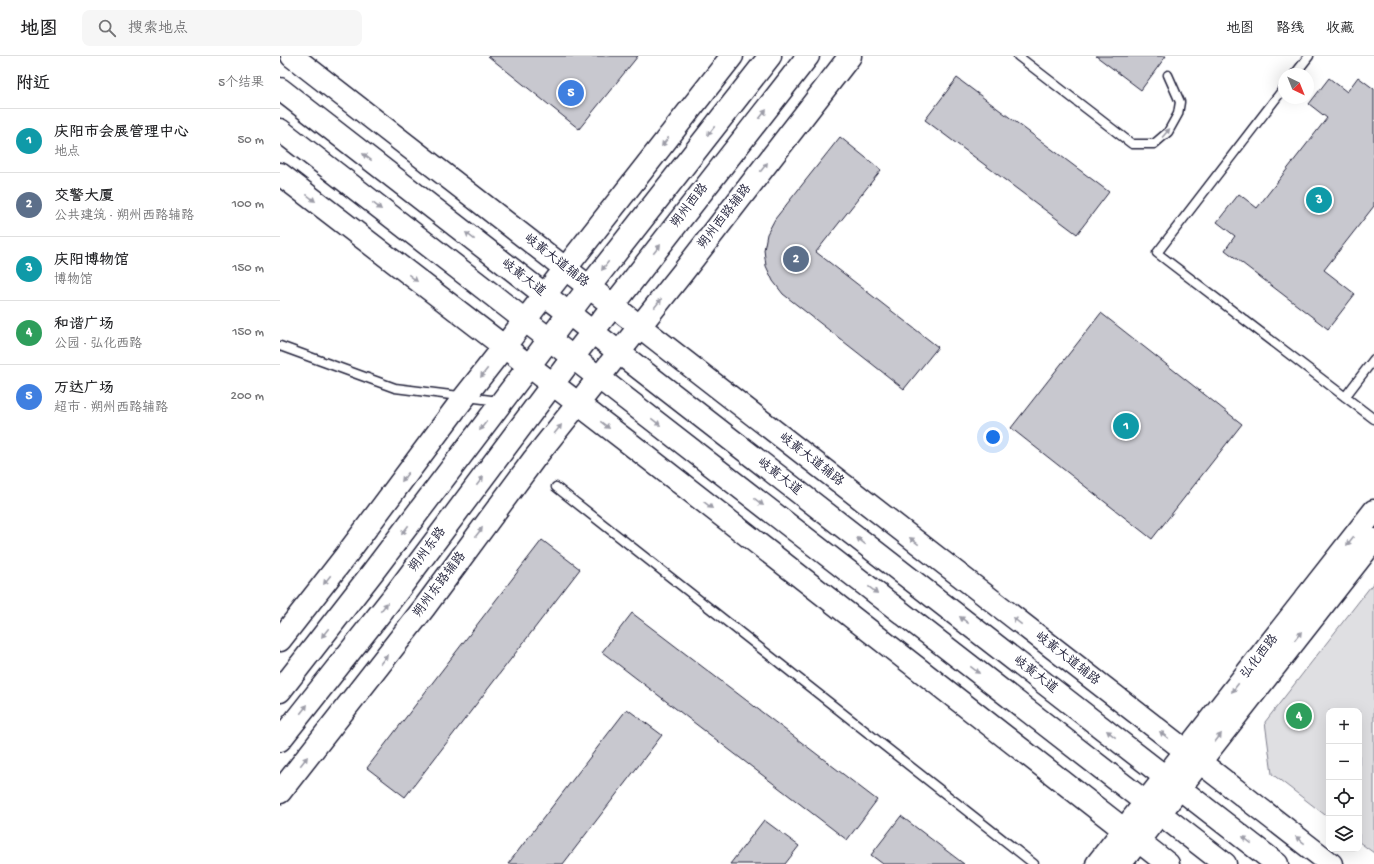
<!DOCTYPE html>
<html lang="zh">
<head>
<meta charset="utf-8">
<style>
  body { margin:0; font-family:"Gochi Hand","LXGW WenKai TC",sans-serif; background:#f6f6f6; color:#202124 }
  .controls { position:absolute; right:12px; bottom:12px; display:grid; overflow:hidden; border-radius:8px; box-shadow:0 4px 16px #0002 }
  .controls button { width:36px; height:36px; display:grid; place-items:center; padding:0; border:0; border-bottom:1px solid #e0e0e0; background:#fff; color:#202124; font:20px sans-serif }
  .compass { position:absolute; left:998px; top:12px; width:36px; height:36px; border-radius:50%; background:#fff; box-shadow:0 4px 16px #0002; rotate:137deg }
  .you { position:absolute; left:713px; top:381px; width:14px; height:14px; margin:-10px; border:3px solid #fff; border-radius:50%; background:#1a73e8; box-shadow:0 0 0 6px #1a73e833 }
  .badge { display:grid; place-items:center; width:26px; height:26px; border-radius:50%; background:#ea580c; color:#fff; font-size:13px; font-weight:700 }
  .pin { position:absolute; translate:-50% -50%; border:2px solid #fff; box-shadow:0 1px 4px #0006 }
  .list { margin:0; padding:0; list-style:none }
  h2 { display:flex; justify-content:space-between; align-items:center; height:52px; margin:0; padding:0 16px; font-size:17px }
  h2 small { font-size:13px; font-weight:400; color:#757577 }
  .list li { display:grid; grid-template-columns:26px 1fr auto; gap:12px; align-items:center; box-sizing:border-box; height:64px; padding:0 16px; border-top:1px solid #e0e0e0 }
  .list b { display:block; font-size:15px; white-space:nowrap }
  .list p { margin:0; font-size:13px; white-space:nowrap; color:#757577 }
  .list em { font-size:13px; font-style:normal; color:#757577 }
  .icon { flex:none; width:22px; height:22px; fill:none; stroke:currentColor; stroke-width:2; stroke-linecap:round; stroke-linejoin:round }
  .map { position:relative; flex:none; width:1094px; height:808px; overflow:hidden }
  header { display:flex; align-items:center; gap:24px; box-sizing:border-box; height:56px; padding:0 20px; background:#fff; border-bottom:1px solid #e0e0e0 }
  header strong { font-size:19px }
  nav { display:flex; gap:22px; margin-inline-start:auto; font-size:14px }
  .search { width:280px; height:36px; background:#f6f6f6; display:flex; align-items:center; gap:10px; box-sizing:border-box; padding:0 14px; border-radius:8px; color:#757577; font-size:15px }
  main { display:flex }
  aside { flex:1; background:#fff }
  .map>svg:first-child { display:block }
  .green { fill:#dfdfe2; stroke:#80808e }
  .building { fill:#c8c8cf; stroke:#22223b }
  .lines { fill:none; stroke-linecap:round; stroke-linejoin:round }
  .lane-casing { stroke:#22223b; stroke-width:11 }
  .secondary-casing { stroke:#22223b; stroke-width:25 }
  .primary-casing { stroke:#22223b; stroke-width:25 }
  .lane { stroke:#fff; stroke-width:8 }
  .secondary { stroke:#fff; stroke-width:22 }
  .primary { stroke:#fff; stroke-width:22 }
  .oneway { fill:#9c9ca7 }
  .labels { text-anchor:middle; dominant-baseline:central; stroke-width:4; stroke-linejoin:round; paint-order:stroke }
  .street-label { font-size:13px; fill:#22223b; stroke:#fff }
</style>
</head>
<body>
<header>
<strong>地图</strong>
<div class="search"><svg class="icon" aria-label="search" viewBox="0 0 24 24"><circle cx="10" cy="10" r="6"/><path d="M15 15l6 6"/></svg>搜索地点</div>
<nav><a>地图</a><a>路线</a><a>收藏</a></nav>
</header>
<main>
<aside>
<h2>附近<small>5个结果</small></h2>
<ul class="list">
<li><span class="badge" style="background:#0f9aa8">1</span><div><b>庆阳市会展管理中心</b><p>地点</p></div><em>50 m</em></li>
<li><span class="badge" style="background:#5c6f8a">2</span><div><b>交警大厦</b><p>公共建筑 · 朔州西路辅路</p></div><em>100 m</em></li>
<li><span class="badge" style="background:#0f9aa8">3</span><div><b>庆阳博物馆</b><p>博物馆</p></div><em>150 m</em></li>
<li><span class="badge" style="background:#2e9e5b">4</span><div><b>和谐广场</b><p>公园 · 弘化西路</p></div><em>150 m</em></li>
<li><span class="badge" style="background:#3f7fe0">5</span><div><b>万达广场</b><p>超市 · 朔州西路辅路</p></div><em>200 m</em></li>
</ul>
</aside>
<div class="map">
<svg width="1094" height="808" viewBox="0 0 1094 808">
  <rect width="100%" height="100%" fill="#fff"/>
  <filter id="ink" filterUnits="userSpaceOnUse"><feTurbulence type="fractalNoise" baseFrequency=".025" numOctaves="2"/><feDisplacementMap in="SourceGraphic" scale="8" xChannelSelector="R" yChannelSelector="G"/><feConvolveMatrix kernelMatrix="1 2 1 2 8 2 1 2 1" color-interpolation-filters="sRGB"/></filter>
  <g filter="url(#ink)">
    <!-- green -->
    <path class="green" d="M1094,526V797L1079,786V655H1049V762L992,718L985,666Z"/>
    <!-- building -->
    <path class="building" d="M208,0H358L299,73Z
      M816,0H886L861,34Z
      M1078,21L1094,33V150L1044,214L1075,238L1048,273L945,194L955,180L937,166L959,138L977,152L1047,62L1029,48L1049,22L1067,36Z
      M677,22L829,136L797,178L645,64Z
      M560,81L601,114L536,196L658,291L624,333L503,238L493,225L486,210L484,194L487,178L495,163Z
      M821,257L962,368L872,483L731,372Z
      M262,484L300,513L125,741L87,712Z
      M352,557L597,744L567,784L322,596Z
      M347,653L382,679L283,808H228Z
      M621,760L684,808H603L591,799Z
      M484,764L519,790L505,808H450Z"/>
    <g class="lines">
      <defs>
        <path id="lane" d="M738,0L852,88H874L888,76L898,58L900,46L888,19
          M1015,18L1029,0
          M1004,32L877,197L1094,363
          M0,290L115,332L219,345
          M1065,341L1094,303
          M276,431L754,808"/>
        <path id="secondary" d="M12,0L1051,808
          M0,118L353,390L888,808
          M0,584L64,502L176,352L452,0
          M0,635L92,517L309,231L490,0
          M0,684L117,536L293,301L528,0
          M0,736L144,552L254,403L403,216L570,0
          M817,808L1094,455
          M840,808L1094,484"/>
        <path id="primary" d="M0,33L997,808
          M0,74L945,808"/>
      </defs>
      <!-- lane casing -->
      <use href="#lane" class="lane-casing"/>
      <!-- secondary casing -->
      <use href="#secondary" class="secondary-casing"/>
      <!-- primary casing -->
      <use href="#primary" class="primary-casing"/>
      <!-- lane -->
      <use href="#lane" class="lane"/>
      <!-- secondary -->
      <use href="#secondary" class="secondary"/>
      <!-- primary -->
      <use href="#primary" class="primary"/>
    </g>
    <!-- one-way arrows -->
    <defs><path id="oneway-solid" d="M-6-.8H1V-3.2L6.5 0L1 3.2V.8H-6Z"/></defs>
    <g class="oneway">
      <use href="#oneway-solid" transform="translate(483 58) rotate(-52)"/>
      <use href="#oneway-solid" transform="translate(431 75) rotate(128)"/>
      <use href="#oneway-solid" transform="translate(886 77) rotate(-49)"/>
      <use href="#oneway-solid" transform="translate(385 86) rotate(128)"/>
      <use href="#oneway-solid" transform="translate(87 101) rotate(-142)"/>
      <use href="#oneway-solid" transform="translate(484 111) rotate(-52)"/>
      <use href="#oneway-solid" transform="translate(31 142) rotate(38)"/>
      <use href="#oneway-solid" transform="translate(97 150) rotate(38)"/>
      <use href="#oneway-solid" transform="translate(190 180) rotate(-142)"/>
      <use href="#oneway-solid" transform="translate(377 193) rotate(-52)"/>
      <use href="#oneway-solid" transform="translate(325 210) rotate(128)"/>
      <use href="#oneway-solid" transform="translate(133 222) rotate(38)"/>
      <use href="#oneway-solid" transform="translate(378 247) rotate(-52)"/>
      <use href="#oneway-solid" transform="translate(204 317) rotate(128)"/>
      <use href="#oneway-solid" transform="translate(376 366) rotate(38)"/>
      <use href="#oneway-solid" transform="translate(325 369) rotate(38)"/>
      <use href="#oneway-solid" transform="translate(203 370) rotate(127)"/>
      <use href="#oneway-solid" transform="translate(278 373) rotate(-51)"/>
      <use href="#oneway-solid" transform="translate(125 421) rotate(127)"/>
      <use href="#oneway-solid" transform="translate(200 425) rotate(-53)"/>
      <use href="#oneway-solid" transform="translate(479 446) rotate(38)"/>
      <use href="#oneway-solid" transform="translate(428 449) rotate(38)"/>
      <use href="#oneway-solid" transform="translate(125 474) rotate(127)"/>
      <use href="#oneway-solid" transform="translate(199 476) rotate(-53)"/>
      <use href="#oneway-solid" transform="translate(581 485) rotate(-142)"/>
      <use href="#oneway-solid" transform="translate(634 485) rotate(-142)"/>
      <use href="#oneway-solid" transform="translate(1070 485) rotate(128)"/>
      <use href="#oneway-solid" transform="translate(47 524) rotate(128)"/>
      <use href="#oneway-solid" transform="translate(593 534) rotate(38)"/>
      <use href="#oneway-solid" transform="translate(104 551) rotate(-52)"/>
      <use href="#oneway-solid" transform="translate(684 564) rotate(-142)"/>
      <use href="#oneway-solid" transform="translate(737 565) rotate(-142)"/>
      <use href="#oneway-solid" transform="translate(45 577) rotate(128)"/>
      <use href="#oneway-solid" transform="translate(1018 580) rotate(-52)"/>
      <use href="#oneway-solid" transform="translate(104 603) rotate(-52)"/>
      <use href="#oneway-solid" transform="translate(695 614) rotate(38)"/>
      <use href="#oneway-solid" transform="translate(955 632) rotate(128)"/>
      <use href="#oneway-solid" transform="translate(24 653) rotate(-52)"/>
      <use href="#oneway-solid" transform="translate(831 678) rotate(-142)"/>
      <use href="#oneway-solid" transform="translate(884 679) rotate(-142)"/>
      <use href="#oneway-solid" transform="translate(938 682) rotate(-53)"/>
      <use href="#oneway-solid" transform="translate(24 705) rotate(-52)"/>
      <use href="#oneway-solid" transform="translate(967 784) rotate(-142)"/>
      <use href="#oneway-solid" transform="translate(1020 784) rotate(-142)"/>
    </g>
  </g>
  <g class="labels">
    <!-- street labels -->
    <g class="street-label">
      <text transform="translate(410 150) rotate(-52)">朔州西路</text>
      <text transform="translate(445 161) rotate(-52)">朔州西路辅路</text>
      <text transform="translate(276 205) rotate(38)">岐黄大道辅路</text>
      <text transform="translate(243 222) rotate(38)">岐黄大道</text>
      <text transform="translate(531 404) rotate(38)">岐黄大道辅路</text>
      <text transform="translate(499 421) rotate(38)">岐黄大道</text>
      <text transform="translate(148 494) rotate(-53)">朔州东路</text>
      <text transform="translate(160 529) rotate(-53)">朔州东路辅路</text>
      <text transform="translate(980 601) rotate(-52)">弘化西路</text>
      <text transform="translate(787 603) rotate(38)">岐黄大道辅路</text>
      <text transform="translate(755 619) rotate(38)">岐黄大道</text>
    </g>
  </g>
</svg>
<div class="controls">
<button>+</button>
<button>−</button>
<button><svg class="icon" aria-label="locate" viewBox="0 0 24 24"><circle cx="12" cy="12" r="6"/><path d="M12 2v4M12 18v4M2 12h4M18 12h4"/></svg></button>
<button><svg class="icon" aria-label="layers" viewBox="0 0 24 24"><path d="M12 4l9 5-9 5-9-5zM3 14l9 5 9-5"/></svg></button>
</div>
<svg class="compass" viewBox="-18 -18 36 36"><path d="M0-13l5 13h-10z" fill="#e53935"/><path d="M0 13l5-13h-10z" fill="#757577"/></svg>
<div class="you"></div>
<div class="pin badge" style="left:846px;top:370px;background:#0f9aa8">1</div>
<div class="pin badge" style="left:516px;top:203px;background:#5c6f8a">2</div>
<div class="pin badge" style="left:1039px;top:144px;background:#0f9aa8">3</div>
<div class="pin badge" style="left:1019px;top:660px;background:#2e9e5b">4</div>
<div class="pin badge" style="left:291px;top:37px;background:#3f7fe0">5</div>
</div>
</main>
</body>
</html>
